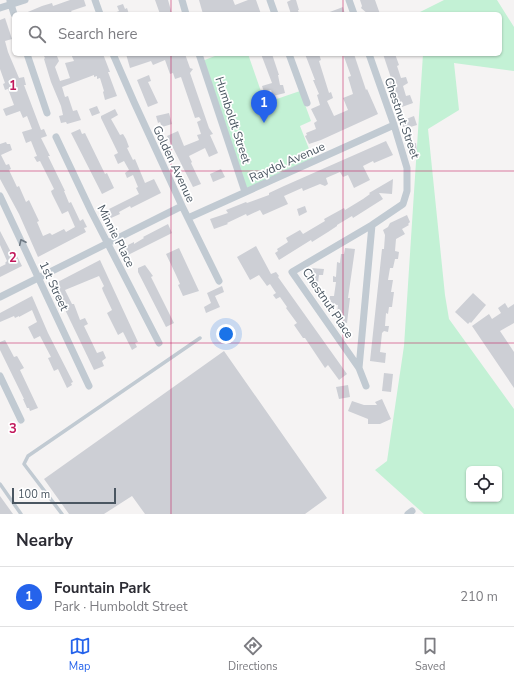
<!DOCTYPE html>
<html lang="en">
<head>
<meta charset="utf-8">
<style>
  body { margin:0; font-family:"Nunito Sans",sans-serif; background:#f7f7f7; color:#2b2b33 }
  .controls { position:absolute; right:12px; bottom:12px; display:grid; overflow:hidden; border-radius:6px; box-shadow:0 1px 3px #0004 }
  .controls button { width:36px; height:36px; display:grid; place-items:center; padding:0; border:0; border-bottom:1px solid #e1e1e2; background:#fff; color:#2b2b33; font:20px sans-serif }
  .scale { position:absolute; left:12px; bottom:10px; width:104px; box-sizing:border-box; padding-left:4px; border:2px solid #4a5661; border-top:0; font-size:11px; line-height:14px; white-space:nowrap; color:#4a5661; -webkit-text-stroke:3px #fff; paint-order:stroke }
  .you { position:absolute; left:226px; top:334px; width:14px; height:14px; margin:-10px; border:3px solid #fff; border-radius:50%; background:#1a73e8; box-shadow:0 0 0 6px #1a73e833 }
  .badge { display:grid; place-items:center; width:26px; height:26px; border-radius:50%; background:#2563eb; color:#fff; font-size:13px; font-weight:700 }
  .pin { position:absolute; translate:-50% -33px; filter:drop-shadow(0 1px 2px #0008) }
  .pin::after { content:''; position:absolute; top:21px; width:14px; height:12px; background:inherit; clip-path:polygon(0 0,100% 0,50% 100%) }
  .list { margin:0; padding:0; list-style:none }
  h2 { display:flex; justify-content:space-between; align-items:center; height:52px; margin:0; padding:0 16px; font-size:17px }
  h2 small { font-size:13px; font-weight:400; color:#7c7c81 }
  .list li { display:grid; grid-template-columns:26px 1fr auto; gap:12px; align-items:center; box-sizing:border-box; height:60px; padding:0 16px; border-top:1px solid #e1e1e2 }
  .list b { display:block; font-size:15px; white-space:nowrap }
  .list p { margin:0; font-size:13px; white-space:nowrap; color:#7c7c81 }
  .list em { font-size:13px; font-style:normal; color:#7c7c81 }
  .icon { flex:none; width:22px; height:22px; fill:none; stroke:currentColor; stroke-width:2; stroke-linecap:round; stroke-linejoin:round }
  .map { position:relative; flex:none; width:514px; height:514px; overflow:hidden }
  .search { position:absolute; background:#fff; box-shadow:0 1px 3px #0004; left:12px; right:12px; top:12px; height:44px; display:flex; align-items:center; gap:10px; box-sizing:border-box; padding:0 14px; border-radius:6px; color:#7c7c81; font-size:15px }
  .sheet { height:112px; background:#fff }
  nav { display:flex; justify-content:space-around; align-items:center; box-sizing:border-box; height:56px; border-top:1px solid #e1e1e2; background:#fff; font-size:11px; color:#7c7c81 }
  nav a { display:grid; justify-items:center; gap:2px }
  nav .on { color:#2563eb }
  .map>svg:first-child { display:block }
  .green { fill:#c3f1d5; fill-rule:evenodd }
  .building { fill:#cdcfd5 }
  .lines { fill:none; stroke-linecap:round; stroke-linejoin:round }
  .service { stroke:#c1cad2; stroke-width:3.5 }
  .minor { stroke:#c1cad2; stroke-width:7 }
  .oneway { stroke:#6e7983 }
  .grid { fill:none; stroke:#c2185b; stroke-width:1; stroke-opacity:0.55 }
  .labels { text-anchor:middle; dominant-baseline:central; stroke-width:3.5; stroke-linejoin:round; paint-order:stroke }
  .street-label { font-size:12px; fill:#4a5661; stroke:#fff }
  .grid-label { font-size:13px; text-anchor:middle; font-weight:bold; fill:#c2185b; stroke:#fff; stroke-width:3.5; stroke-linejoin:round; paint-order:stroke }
</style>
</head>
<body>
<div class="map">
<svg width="514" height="514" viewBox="0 0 514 514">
  <rect width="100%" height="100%" fill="#f5f3f3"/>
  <!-- green -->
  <path class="green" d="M444,0H497L514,27V71L454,63L459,110L428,129L445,295L449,319L514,409V514H424L375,470L387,461L404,346L423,54H500V14H416ZM469,469H499V499H469Z
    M220,54H248L265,103L300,91L311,121L300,126L313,159L246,189L202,61Z"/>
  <!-- building -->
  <path class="building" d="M70,0H84L86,6L71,11L73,14H23L42,6L52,3L53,6Z
    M155,0H168L172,14H160Z
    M199,0H233L235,5L248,0H256L261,14H203Z
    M291,0H296L299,10H298L299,14H291L287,2Z
    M360,0H375L380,14H368L361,8L362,6Z
    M123,4L125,9L127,8L129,14H112L119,11L117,6Z
    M343,7L345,14H327V13Z
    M5,18L12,39L5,41L8,52L19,78L24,77L26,85H24L41,130L44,129L47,136L41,138L50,156H48L65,191H64L69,203L71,202L80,221L83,219L87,227L84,228L86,232L38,257L19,214L0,179V144L6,142L7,144H10L12,150L1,155L6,165L9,164L11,169L9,170L17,187L19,186L26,202L29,200L39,221L37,222L43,236L50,233L52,235L64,229L66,232L75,227L68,211L62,214L52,194L51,191L54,189L40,161L37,162L34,157L37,156L31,141L26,143L22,132L32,129L27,116L23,118L20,111L6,116L3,109L14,105L8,89L5,90L3,84L5,83L0,69V20Z
    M43,54H52V56H57L59,61L55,67L60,81L70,78L65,63L74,61L71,54H103L110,72H108L117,96L105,100L103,92L104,91L100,78L97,79V76L94,77V75L62,87L65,97L68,96L73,111L77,110L81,120L67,124L66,122L61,123L59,116L63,115L61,106L51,82L44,59L45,58Z
    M126,54H151V56L158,54H185L190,68L193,69L190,73L209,128L213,134L210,135L218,153L209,157L205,148L189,156L192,162L191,163L201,184L193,187L167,136L178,131L184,146L199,140L197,135L201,134L197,122L201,120L199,117L195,118L181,77L175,79L173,73L170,74L165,60L153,65L151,61L130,68Z
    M261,54H272L279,75H278L280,85H283L285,93L273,96L271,90L264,92L262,86L272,83Z
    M305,54H319L321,60L319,61L329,93L331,92L333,98L327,101L334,116L348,110L343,98L353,94L348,77L351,76L343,54H354L366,90L367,89L378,114L321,140L309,144L305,136L307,135L306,133L316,129L314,123L317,121L311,109L320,105L317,95L319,94L313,80H315Z
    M383,54H395L399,65L397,66L401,78L406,77L408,83L403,86L406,96L410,95L413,103L399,108L393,89H391L389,82L392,81Z
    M149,75L151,81L148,82L158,103L148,107L137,80Z
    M97,106L100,113L92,116L89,109Z
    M115,109L118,115L111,119L120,135L123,134L126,139L129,147L127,148L133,160L135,159L145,183L154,179L161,193L131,208L130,206L119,212L120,214L111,218L110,217H108L105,211L139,194L136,188L138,187L133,175L127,178L125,173L129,170L124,161L118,164L114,155L118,153L101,118V116Z
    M169,113L172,124L162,127L160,122L158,123L156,116Z
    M414,116L417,125L407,128L406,126L403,127L401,121Z
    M80,129L82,134L85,133L105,174L107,173L114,188L102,194L71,133Z
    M386,141L393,155L374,163L373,161L363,166L370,180L354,188L348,175L343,177L340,172L326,178L328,184L325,186L320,184L303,191L302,188L284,196L288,204L263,215L260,210L247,216L246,214L227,223L228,224L214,229L210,219L228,213L226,210L246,202L247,203L269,195V193L284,186Z
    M416,143L417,151H416L415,158L411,159L406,145Z
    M221,169L225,177L213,182L210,174Z
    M393,179L392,194L379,193L383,199L353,218L352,216L337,225V226L328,232L312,242L311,240L279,260L275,253L278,251L277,249L288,242L286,238L300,230L303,234L325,221L324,219L344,208L345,210L363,199L370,194L369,193Z
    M305,206L307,212L299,216L297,209Z
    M407,215L410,222L408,224L409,225L402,229L405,234L396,239L395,251L399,252L398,259H395L393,268H390L388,280H393L391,292H394L392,307H389L388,314L386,313L385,326H389L388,332L384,331L382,333L380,352L386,353L385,363L370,361L382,249H384L385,235L383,230L388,227L390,223Z
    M168,224L172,233L126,256L122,248L134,242V244L144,238L143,237Z
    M0,231L14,258L17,256L22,266L0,277V267L6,264L5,263L7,261L0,245Z
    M256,246L271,274L276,272L279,276L278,277L347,374L339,380L328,365L325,368L305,338H303L294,325L297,323L286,308L287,307L280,297L276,299L273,295L276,293L270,284L267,286L259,275L250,280L237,257Z
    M179,248L199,291L183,296L178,285L180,284L176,275L166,254Z
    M345,248L355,249L348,298H350L347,323L336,322L338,305L329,304L330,296H334L336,282H333V276L336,277L337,262L340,263L341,254H344Z
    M100,260L138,342L135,343L137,347L132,350L123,332L118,335L107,313L112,310L103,291L102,288L104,286L99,276L65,290L72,304H74L80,320L85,318L88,324L84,326L97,353L103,351L106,358L102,361L104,366L94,370L57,293H56L52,285Z
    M145,265L153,276L151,277L174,323L166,327L138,272V268Z
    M310,268L324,269L323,275H319L318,283L309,282Z
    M222,286L224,292L215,296L220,307L206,313L204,307L211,303L207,293Z
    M473,293L486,305L471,323L470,322L468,324L455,312Z
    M32,296L48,333L73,382L71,383L72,385L67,388L58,369L54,371L48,358L51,357L40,336L34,339L28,327L37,322L32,310L19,317V316L15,318L14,316L0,322V313Z
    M505,303L508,308L514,304V323L500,331L514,352V388L472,326L489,314L492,319L501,313L498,308Z
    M5,340L14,357L17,356L24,368L20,370L38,408L30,411L29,408H27L23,399H24L0,350V342Z
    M224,351L327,498L305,514H145L132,496L104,514H69L44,479Z
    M384,373L393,374L391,392L382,391Z
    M348,385L350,397L339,399L336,387Z
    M382,399L391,419L380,424H368V419L348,411L352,401L364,405H377L375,402Z
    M0,496L13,514H0Z"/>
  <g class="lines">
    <!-- service -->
    <path class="service" d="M0,484L21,514
      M62,514L24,464L28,456L200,338"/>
    <!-- minor -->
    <path class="minor" d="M95,0L100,14
      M182,0L186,14
      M270,0L275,14
      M349,0L354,14
      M10,1L14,14
      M0,8L25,0
      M27,54L47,113
      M113,54L134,102L182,206L219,281
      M199,54L245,192
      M289,54L307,103
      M56,137L91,211L159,343
      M0,196L89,386
      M188,218L394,125
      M0,297L182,206
      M359,368L372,225L403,204L407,191V168L394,125L369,54
      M0,376L21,420
      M366,386L359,368L292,272L372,225
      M408,514L412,511"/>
  </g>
  <!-- one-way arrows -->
  <defs><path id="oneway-chevron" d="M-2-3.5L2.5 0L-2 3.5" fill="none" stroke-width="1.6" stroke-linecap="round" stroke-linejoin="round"/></defs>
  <use class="oneway" href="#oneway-chevron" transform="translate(22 242) rotate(-115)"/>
  <!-- grid -->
  <path class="grid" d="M171,0V14M343,0V14M171,54V514M343,54V514M0,171H514M0,343H514"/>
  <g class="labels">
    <!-- street labels -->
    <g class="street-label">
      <text transform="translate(402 118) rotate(71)">Chestnut Street</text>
      <text transform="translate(233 120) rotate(72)">Humboldt Street</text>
      <text transform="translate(287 162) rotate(-24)">Raydol Avenue</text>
      <text transform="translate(174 164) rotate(65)">Golden Avenue</text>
      <text transform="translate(116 236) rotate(63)">Minnie Place</text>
      <text transform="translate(54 286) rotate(65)">1st Street</text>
      <text transform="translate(328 303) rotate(56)">Chestnut Place</text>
    </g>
  </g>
  <g class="grid-label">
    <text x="13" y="90">1</text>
    <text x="13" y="262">2</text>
    <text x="13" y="433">3</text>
  </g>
</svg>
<div class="controls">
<button><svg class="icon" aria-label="locate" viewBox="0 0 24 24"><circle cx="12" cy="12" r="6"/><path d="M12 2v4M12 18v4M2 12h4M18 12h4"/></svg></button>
</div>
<div class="scale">100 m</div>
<div class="you"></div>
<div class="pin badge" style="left:264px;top:123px">1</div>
<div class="search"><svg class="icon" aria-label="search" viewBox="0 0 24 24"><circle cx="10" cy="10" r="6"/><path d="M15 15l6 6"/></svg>Search here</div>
</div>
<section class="sheet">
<h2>Nearby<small></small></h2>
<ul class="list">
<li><span class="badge">1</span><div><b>Fountain Park</b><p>Park · Humboldt Street</p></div><em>210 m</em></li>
</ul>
</section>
<nav>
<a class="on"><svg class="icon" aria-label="map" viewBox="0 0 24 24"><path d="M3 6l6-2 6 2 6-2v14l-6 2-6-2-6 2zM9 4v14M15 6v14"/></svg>Map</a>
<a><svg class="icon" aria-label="directions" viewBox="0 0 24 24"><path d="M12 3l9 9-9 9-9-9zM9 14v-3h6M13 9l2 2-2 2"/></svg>Directions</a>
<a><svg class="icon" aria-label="saved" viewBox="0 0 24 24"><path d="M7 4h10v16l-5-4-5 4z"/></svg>Saved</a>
</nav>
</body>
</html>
